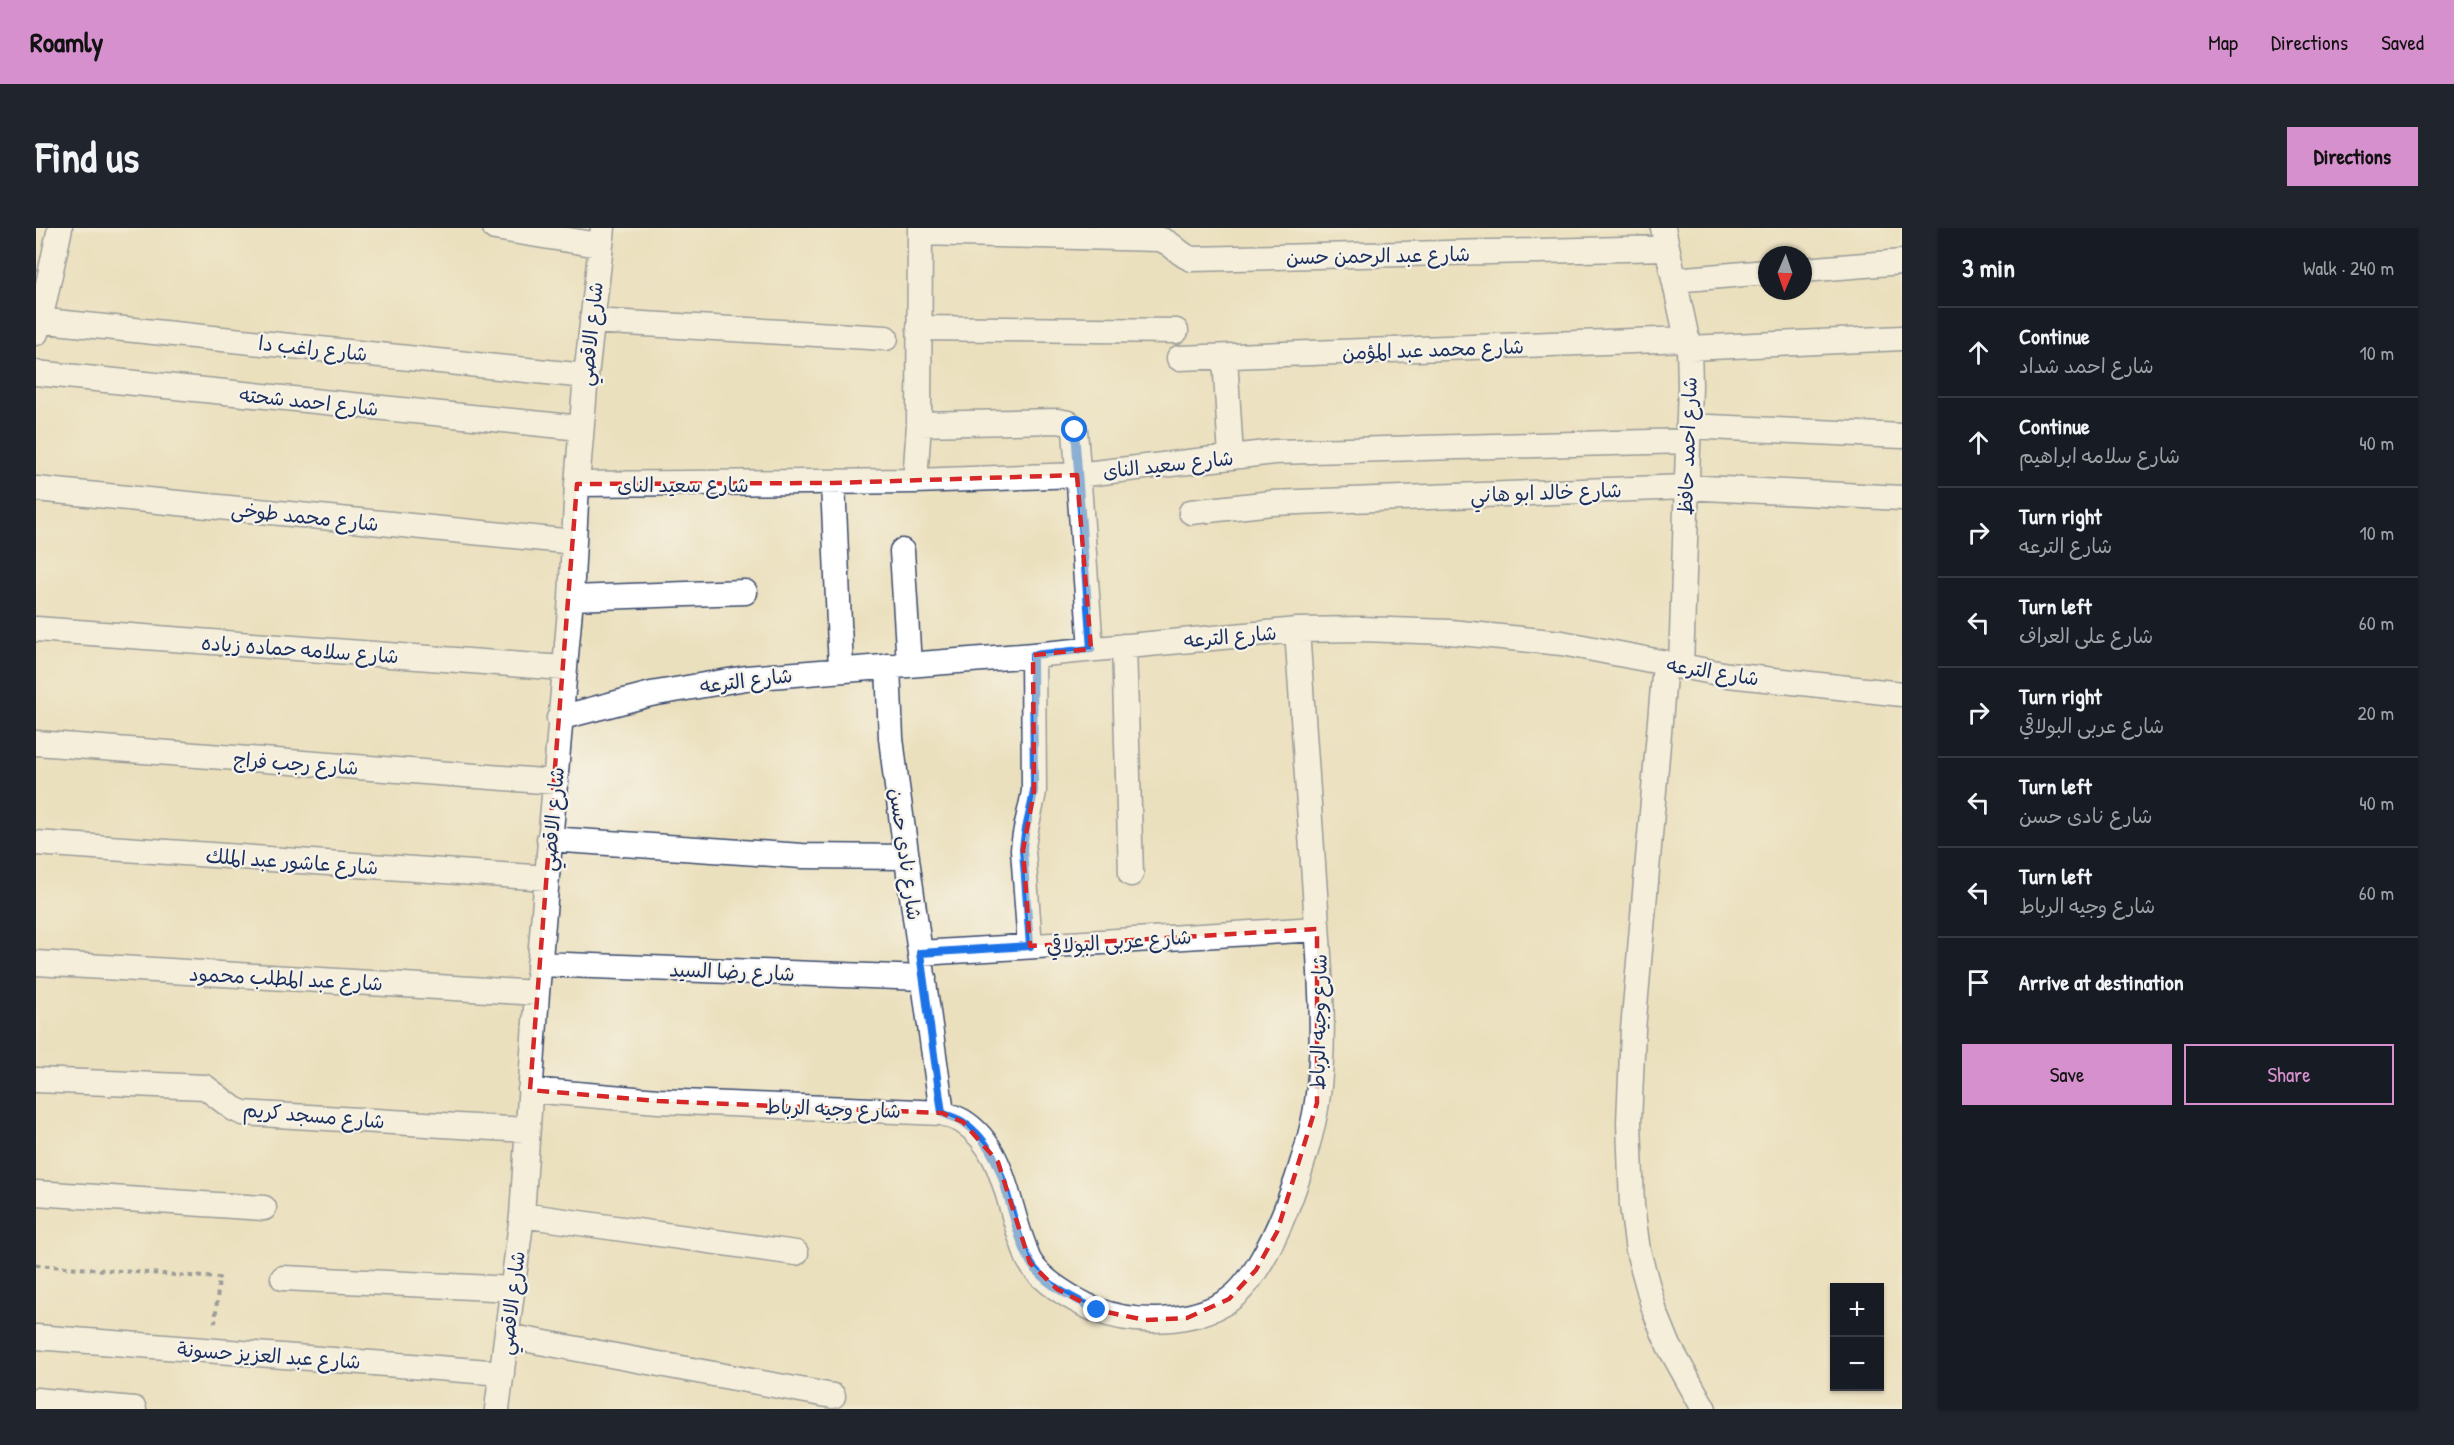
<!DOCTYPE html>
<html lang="en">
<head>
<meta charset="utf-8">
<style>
  body { margin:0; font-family:"Patrick Hand","Playpen Sans Arabic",sans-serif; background:#20242c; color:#f1f3f6 }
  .controls { position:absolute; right:18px; bottom:18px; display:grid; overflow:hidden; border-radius:0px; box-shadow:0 2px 4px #0004 }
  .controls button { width:54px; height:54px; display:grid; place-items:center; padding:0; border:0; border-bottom:2px solid #363941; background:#171b24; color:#f1f3f6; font:30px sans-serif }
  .compass { position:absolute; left:1722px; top:18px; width:54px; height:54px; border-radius:50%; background:#171b24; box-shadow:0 2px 4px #0004; rotate:182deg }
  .stop { position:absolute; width:18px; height:18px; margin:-14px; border:4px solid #1a73e8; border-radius:50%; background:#fff }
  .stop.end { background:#1a73e8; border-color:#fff; box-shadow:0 2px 6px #0008 }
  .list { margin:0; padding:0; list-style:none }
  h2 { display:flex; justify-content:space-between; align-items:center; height:78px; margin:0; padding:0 24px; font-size:26px }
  h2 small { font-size:20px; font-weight:400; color:#9ea1a6 }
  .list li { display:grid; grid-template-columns:39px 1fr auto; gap:18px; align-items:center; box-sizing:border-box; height:90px; padding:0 24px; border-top:2px solid #363941 }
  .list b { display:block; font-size:22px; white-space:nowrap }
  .list p { margin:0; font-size:20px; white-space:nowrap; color:#9ea1a6 }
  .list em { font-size:20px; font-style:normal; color:#9ea1a6 }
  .actions { display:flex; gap:12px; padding:18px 24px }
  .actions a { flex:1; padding:14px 0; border:2px solid #d690ce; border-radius:0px; text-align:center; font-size:21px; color:#d690ce }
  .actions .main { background:#d690ce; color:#111 }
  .icon { flex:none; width:33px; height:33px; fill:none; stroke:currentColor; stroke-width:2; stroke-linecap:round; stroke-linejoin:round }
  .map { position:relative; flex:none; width:1866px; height:1181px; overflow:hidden; border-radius:0px }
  header { display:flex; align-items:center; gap:36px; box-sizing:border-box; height:84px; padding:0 30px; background:#d690ce; color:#111 }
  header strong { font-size:28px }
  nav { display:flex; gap:33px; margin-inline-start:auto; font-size:21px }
  .intro { display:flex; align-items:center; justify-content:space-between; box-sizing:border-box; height:144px; padding:0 36px }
  h1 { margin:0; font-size:42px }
  .button { padding:15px 27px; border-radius:0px; background:#d690ce; color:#111; font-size:21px; font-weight:700 }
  main { display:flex; gap:36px; padding:0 36px }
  aside { flex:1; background:#171b24; border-radius:0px; box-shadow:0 2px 4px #0004 }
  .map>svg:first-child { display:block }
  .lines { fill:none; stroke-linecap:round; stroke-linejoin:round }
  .minor-casing { stroke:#3a4a6c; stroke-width:27 }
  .path { stroke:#3a4a6c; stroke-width:4; stroke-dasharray:4.5 4.5; stroke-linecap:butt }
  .minor { stroke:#fff; stroke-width:24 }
  .route { stroke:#1a73e8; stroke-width:8 }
  .marked { fill:none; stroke:#d62828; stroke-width:4.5; stroke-dasharray:12 8; stroke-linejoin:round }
  .labels { text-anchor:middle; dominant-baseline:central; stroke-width:4.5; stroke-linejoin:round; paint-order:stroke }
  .street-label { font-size:20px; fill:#1b2f5e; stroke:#f7f3e8 }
</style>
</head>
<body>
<header>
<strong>Roamly</strong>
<nav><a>Map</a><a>Directions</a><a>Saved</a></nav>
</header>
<div class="intro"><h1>Find us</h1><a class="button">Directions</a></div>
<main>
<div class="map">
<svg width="1866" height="1181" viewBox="0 0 1866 1181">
  <rect width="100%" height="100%" fill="#f7f3e8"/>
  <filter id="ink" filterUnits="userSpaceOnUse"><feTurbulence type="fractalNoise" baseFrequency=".0167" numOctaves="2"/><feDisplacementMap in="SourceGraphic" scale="12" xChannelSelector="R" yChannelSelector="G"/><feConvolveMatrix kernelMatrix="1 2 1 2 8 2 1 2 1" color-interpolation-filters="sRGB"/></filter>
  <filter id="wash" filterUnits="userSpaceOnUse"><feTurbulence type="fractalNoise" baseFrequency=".008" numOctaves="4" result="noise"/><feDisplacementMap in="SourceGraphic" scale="24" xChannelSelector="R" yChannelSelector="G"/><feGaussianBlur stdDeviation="1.35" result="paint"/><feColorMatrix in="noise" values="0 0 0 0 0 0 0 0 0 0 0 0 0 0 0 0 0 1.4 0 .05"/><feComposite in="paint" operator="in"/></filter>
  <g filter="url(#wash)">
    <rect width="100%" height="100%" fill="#ebe0bd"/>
  </g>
  <g filter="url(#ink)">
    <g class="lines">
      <defs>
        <path id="minor" d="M459,0L563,17
          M1627,0L1653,120L1654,157L1645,439
          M884,5L1123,11C1138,15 1141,26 1156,31L1631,20
          M1767,42L1866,34
          M1638,52L1731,44
          M0,92L550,148
          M556,93L850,110
          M883,100L1140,103
          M0,105L4,93L24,0
          M1653,120L1866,110
          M1189,129L1195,229
          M1143,130L1651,111
          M0,145L545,200
          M883,196L1022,193L1033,195L1039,202L1055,421
          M1652,198L1866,208
          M879,253L883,196L884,0
          M797,255L805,442
          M541,256L879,253L1041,247L1238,224L1652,213
          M0,261L538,314
          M1155,284L1236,275L1649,259L1866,270
          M866,323L873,437
          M535,370L709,364
          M0,401L528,440
          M1088,418L1095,646
          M1629,436L1597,802L1593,894L1596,978L1602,1023L1619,1084L1633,1118L1668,1181
          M852,438L855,510L860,551L906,885
          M523,490L615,466L710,450L997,427L1261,402L1325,401L1414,404L1526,415L1692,447L1866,466
          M0,515L520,554
          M513,611L766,628L871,629
          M0,615L511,650
          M994,718L987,622C988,602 995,583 998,563L997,427
          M884,725L1281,701
          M0,735L501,765
          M503,736L888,750
          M0,852L169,859L198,881L207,885L491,902
          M494,862L622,873L906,885C912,887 920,890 926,893C967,918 971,973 986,1013C989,1020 990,1028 994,1034C1005,1053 1039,1073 1060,1082C1099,1097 1157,1096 1193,1072C1235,1043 1274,924 1281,874C1291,806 1283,734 1279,665C1273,577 1267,489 1261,402
          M0,965L228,980
          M486,987L760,1025
          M247,1050L477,1061
          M471,1108L797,1168
          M0,1109L466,1145
          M0,1172L98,1181
          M461,1181L486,987L501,765L535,370L541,256L550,148L567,0"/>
      </defs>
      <!-- minor casing -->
      <use href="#minor" class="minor-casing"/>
      <!-- path -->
      <path class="path" d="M0,1037L183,1050L179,1095"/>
      <!-- minor -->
      <use href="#minor" class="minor"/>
    </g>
  </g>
  <g class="lines" filter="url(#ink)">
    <!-- route -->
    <path class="route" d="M1039,202L1055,421L997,427L998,563C995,583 988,602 987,622L994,718L884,725L906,885C912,888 921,890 927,894C974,925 969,988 994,1034C1006,1056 1039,1071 1061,1082"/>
  </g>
  <!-- marked area -->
  <path d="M0 0H1866V1181H0ZM1041,247L1055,421L997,427L998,563L987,622L994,718L1281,701V875L1241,1004L1220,1042L1193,1071L1151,1090L1109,1092L1061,1082L1021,1061L994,1035L962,934L927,894L906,885L622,873L494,862L541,256L797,255Z" fill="#ebe0bd" fill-opacity=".55" fill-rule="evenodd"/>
  <path class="marked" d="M1041,247L1055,421L997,427L998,563L987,622L994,718L1281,701V875L1241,1004L1220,1042L1193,1071L1151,1090L1109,1092L1061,1082L1021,1061L994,1035L962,934L927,894L906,885L622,873L494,862L541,256L797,255Z"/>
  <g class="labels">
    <!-- street labels -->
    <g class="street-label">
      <text transform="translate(1342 27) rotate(-1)">شارع عبد الرحمن حسن</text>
      <text transform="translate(554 106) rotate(-84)">شارع الاقصي</text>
      <text transform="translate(277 120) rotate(6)">شارع راغب دا</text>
      <text transform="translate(1397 121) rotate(-2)">شارع محمد عبد المؤمن</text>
      <text transform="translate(273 173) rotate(6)">شارع احمد شحته</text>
      <text transform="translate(1651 218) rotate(-88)">شارع احمد حافظ</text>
      <text transform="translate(1132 236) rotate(-6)">شارع سعيد الناى</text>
      <text x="647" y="256">شارع سعيد الناى</text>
      <text transform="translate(1510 264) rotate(-2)">شارع خالد ابو هاني</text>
      <text transform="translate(269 288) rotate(6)">شارع محمد طوخى</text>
      <text transform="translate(1194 408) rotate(-5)">شارع الترعه</text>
      <text transform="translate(264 421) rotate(4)">شارع سلامه حماده زياده</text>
      <text transform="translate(1677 443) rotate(9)">شارع الترعه</text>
      <text transform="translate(710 452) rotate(-7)">شارع الترعه</text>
      <text transform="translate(260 535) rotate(4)">شارع رجب فراج</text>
      <text transform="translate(516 591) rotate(-85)">شارع الاقصي</text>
      <text transform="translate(870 626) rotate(82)">شارع نادى حسن</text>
      <text transform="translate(256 633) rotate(4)">شارع عاشور عبد الملك</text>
      <text transform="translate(1083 713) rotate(-4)">شارع عربى البولاقي</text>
      <text transform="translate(696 743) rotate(2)">شارع رضا السيد</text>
      <text transform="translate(250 750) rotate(3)">شارع عبد المطلب محمود</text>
      <text transform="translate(1282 794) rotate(-89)">شارع وجيه الرباط</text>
      <text transform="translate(797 880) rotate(2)">شارع وجيه الرباط</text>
      <text transform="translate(278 887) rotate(5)">شارع مسجد كريم</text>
      <text transform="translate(475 1075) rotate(-83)">شارع الاقصي</text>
      <text transform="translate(233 1127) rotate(4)">شارع عبد العزيز حسونة</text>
    </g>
  </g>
</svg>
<div class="controls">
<button>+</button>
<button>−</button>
</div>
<svg class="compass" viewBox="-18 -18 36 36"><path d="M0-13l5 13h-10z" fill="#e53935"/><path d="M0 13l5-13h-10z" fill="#9ea1a6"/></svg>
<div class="stop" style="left:1039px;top:202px"></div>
<div class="stop end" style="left:1061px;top:1082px"></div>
</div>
<aside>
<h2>3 min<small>Walk · 240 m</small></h2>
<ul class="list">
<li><svg class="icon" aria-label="ahead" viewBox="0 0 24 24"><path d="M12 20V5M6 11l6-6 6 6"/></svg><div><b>Continue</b><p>شارع احمد شداد</p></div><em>10 m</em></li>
<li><svg class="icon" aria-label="ahead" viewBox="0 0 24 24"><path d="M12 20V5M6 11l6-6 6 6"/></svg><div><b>Continue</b><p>شارع سلامه ابراهيم</p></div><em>40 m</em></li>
<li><svg class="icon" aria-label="right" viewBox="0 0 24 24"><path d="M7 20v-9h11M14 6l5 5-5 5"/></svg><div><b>Turn right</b><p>شارع الترعه</p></div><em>10 m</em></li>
<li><svg class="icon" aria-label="left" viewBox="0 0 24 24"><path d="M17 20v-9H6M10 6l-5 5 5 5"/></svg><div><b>Turn left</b><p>شارع على العراف</p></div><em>60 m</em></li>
<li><svg class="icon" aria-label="right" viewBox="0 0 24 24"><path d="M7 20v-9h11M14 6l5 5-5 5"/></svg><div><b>Turn right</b><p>شارع عربى البولاقي</p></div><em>20 m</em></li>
<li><svg class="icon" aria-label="left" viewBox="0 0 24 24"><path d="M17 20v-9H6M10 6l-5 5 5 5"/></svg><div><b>Turn left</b><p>شارع نادى حسن</p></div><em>40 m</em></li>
<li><svg class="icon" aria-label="left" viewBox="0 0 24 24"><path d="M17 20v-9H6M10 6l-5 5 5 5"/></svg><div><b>Turn left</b><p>شارع وجيه الرباط</p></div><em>60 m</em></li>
<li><svg class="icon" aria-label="arrive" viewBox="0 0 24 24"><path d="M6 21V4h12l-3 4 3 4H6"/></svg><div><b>Arrive at destination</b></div></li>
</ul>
<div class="actions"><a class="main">Save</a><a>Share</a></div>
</aside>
</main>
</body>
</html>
